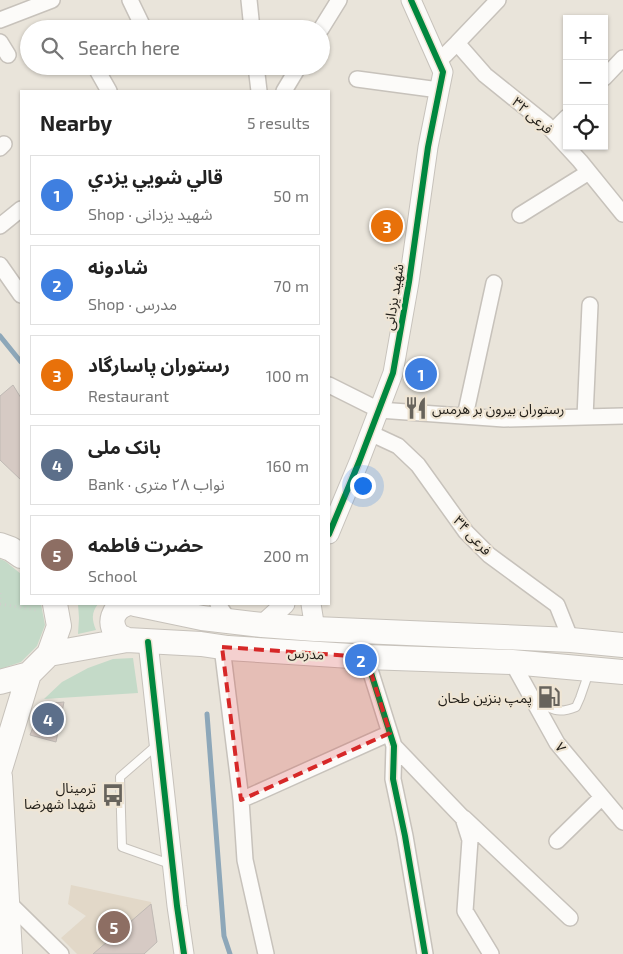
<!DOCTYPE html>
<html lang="en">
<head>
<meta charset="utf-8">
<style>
  body { margin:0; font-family:"Exo 2","Noto Sans Arabic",sans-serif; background:#f2f2f2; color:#222 }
  .controls { position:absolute; right:15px; top:15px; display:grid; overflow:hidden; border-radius:0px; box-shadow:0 1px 4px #0004 }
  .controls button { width:45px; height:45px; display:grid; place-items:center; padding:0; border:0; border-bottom:1px solid #e0e0e0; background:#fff; color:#222; font:25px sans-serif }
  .you { position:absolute; left:362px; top:485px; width:18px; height:18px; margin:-12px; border:4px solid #fff; border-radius:50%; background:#1a73e8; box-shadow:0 0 0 8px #1a73e833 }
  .badge { display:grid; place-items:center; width:32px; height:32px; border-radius:50%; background:#67635c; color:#fff; font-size:16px; font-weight:700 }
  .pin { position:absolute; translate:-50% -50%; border:2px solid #fff; box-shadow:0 1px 5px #0006 }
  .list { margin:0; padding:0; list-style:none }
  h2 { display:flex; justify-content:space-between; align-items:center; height:65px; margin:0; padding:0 20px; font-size:21px }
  h2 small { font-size:16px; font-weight:400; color:#767676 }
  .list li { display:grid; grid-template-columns:32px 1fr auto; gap:15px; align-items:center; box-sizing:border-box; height:80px; margin:0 10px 10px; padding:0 10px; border:1px solid #e0e0e0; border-radius:0px }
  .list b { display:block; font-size:19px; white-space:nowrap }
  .list p { margin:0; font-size:16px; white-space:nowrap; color:#767676 }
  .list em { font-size:16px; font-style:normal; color:#767676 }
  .icon { flex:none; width:28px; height:28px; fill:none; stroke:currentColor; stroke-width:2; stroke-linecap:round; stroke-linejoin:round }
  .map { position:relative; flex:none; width:623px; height:954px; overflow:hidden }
  .search { position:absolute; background:#fff; box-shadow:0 1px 4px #0004; left:20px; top:20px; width:310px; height:55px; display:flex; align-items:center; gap:12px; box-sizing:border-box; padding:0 18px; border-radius:28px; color:#767676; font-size:19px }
  .panel { position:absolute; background:#fff; box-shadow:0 1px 4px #0004; left:20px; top:90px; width:310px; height:515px; border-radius:0px }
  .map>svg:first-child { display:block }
  .built { fill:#e2d8c8 }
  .green { fill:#c4dac8 }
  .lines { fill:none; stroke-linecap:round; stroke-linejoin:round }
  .stream { stroke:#8da7b9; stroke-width:5 }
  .building { fill:#d6cac4; stroke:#bfb9b4 }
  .service-casing { stroke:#c7c2bb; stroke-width:10 }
  .minor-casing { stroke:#c7c2bb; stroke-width:18 }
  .tertiary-casing { stroke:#c7c2bb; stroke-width:21 }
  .primary-casing { stroke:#c7c2bb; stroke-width:26 }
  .path { stroke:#d0cfcc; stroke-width:3; stroke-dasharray:1 4; stroke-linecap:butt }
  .service { stroke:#fcfbf9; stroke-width:8 }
  .minor { stroke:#fcfbf9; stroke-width:15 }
  .tertiary { stroke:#fcfbf9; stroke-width:19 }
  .primary { stroke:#fcfbf9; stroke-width:24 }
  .cycleway-casing { stroke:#efe5d4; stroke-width:9 }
  .cycleway { stroke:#00873e; stroke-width:6 }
  .marked { fill:#d62828; fill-opacity:0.2; stroke:#d62828; stroke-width:4; stroke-dasharray:10 6; stroke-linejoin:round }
  .labels { text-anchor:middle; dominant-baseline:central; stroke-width:4.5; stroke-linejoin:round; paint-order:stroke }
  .street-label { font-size:14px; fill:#211e18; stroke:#efe5d4 }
  .poi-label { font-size:14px; fill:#211e18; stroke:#efe5d4; text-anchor:end }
</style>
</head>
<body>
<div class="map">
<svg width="623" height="954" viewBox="0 0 623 954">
  <rect width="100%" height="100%" fill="#e9e4da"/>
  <!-- built -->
  <path class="built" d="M71,885L151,902L157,942L144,954H77L61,938L86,916L68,904Z"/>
  <!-- green -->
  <path class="green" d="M0,559L5,561L21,574V604H41L45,625L37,646L21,662L0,669Z
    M78,604H98C91,613 92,620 96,630L78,634L79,618Z
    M133,658L138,693L44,699L62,682L88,668L113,659Z"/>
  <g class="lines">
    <!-- stream -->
    <path class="stream" d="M0,336L21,362
      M207,714L224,936L230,954"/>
  </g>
  <!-- building -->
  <path class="building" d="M13,385L21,398V480L0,460V396Z
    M64,702L56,742L30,735L42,704Z
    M151,904L157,942L144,954H93Z"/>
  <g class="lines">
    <defs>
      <path id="service" d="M537,698C551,711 558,714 576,707L580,698L589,672
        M158,744L120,777L122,847L170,864"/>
      <path id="minor" d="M130,0L144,29
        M249,0L252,29
        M0,20L52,0
        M321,29L339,0
        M0,42L8,55
        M457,43L485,75L546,124L580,161L623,214
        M438,62L457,43L498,0
        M98,66L96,68L109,91
        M256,66L259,91
        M604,78L623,58
        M357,79L439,90
        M284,91L299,66
        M553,131L567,117
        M0,148L4,144
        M520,215L589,172
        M0,226L21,209
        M0,265L21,295
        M329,385L379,410L504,419L623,416
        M465,416L494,283
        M585,417L590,305
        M370,433L398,446L418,465L466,532L489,555L557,605L571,640
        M218,604L229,621
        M222,647L241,800L245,860L266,954
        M366,657L394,746L393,779L405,836L425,954
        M512,662L557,743L623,822
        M394,746L463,818L470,840L465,911L491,954
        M241,800L390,733
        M464,818L570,918
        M557,841L602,797
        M7,901L61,954"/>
      <path id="tertiary" d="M329,534L359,462L393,373L409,282L428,147L443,72L411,0
        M311,604L315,629
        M262,625L285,604
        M148,642L177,906L184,954"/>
      <path id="primary" d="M0,545L11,549L21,556
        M126,604C113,609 108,622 117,634C119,637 124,638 127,640
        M135,604L202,618L262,625L315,629L571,640L623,645
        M49,654L127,640L201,644L228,648L366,657L512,662L623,672
        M0,682L29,674L49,654L59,626L55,604
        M0,769L29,674
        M0,777L10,954"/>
    </defs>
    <!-- service casing -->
    <use href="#service" class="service-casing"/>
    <!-- minor casing -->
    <use href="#minor" class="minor-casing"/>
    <!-- tertiary casing -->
    <use href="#tertiary" class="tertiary-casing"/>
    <!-- primary casing -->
    <use href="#primary" class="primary-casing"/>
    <!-- path -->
    <path class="path" d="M0,593V601
      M0,604L36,610"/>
    <!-- service -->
    <use href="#service" class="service"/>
    <!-- minor -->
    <use href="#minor" class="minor"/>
    <!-- tertiary -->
    <use href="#tertiary" class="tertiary"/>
    <!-- primary -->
    <use href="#primary" class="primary"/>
    <defs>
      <path id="cycleway" d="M329,534L359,462L393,373L409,282L428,147L443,72L411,0
        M148,642L177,906L184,954
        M366,657L394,746L393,779L405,836L425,954"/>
    </defs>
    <!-- cycleway casing -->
    <use href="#cycleway" class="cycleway-casing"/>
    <!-- cycleway -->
    <use href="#cycleway" class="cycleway"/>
  </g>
  <!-- marked area -->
  <path class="marked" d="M222,647L366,657L390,733L241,800Z"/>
  <!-- icons -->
  <defs>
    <symbol id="restaurant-bare" viewBox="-9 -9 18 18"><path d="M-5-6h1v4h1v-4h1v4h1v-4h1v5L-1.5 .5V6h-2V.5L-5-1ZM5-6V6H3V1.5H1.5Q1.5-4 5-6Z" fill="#67635c" stroke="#efe5d4" stroke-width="2.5" paint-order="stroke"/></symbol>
    <symbol id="fuel-bare" viewBox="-9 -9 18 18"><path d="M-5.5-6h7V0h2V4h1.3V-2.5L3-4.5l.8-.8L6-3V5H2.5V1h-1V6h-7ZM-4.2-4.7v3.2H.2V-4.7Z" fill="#67635c" stroke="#efe5d4" stroke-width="2.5" paint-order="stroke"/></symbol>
    <symbol id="bus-bare" viewBox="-9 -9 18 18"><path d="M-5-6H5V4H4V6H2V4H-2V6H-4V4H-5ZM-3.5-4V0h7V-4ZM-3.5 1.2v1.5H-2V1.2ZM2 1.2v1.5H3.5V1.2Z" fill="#67635c" stroke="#efe5d4" stroke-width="2.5" paint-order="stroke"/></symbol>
  </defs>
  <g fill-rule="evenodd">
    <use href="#restaurant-bare" x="400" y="392" width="32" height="32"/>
    <use href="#fuel-bare" x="533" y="681" width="32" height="32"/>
    <use href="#bus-bare" x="97" y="779" width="32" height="32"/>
  </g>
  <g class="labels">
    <!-- street labels -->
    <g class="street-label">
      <text transform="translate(533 115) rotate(41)">فرعی ۳۲</text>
      <text transform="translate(393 297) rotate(-81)">شهید یزدانی</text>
      <text transform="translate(473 535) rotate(47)">فرعی ۳۴</text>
      <text transform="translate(306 653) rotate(4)">مدرس</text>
      <text transform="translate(561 747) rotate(53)">۷</text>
    </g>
    <!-- poi labels -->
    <g class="poi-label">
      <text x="432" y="408" text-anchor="start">رستوران بیرون بر هرمس</text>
      <text x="532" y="697">پمپ بنزین طحان</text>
      <text x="96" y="787">ترمینال<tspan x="96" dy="16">شهدا شهرضا</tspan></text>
    </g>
  </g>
</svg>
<div class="controls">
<button>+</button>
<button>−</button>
<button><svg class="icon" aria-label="locate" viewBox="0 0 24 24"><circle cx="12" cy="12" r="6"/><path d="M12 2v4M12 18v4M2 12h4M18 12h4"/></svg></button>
</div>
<div class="you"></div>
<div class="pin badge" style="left:421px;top:374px;background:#3f7fe0">1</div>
<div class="pin badge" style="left:361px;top:660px;background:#3f7fe0">2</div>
<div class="pin badge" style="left:387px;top:226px;background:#e8710a">3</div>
<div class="pin badge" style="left:48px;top:719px;background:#5c6f8a">4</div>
<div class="pin badge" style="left:114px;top:927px;background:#8d6e63">5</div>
<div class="search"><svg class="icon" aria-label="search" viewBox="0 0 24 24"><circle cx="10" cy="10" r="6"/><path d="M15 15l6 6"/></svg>Search here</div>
<section class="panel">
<h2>Nearby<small>5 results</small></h2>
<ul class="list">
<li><span class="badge" style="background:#3f7fe0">1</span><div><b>قالي شويي يزدي</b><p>Shop · شهید یزدانی</p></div><em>50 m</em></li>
<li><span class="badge" style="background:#3f7fe0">2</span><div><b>شادونه</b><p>Shop · مدرس</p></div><em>70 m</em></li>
<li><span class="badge" style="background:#e8710a">3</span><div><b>رستوران پاسارگاد</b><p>Restaurant</p></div><em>100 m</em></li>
<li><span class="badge" style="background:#5c6f8a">4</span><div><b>بانک ملی</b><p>Bank · نواب ۲۸ متری</p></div><em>160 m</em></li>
<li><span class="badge" style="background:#8d6e63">5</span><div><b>حضرت فاطمه</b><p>School</p></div><em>200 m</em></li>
</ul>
</section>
</div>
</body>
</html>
